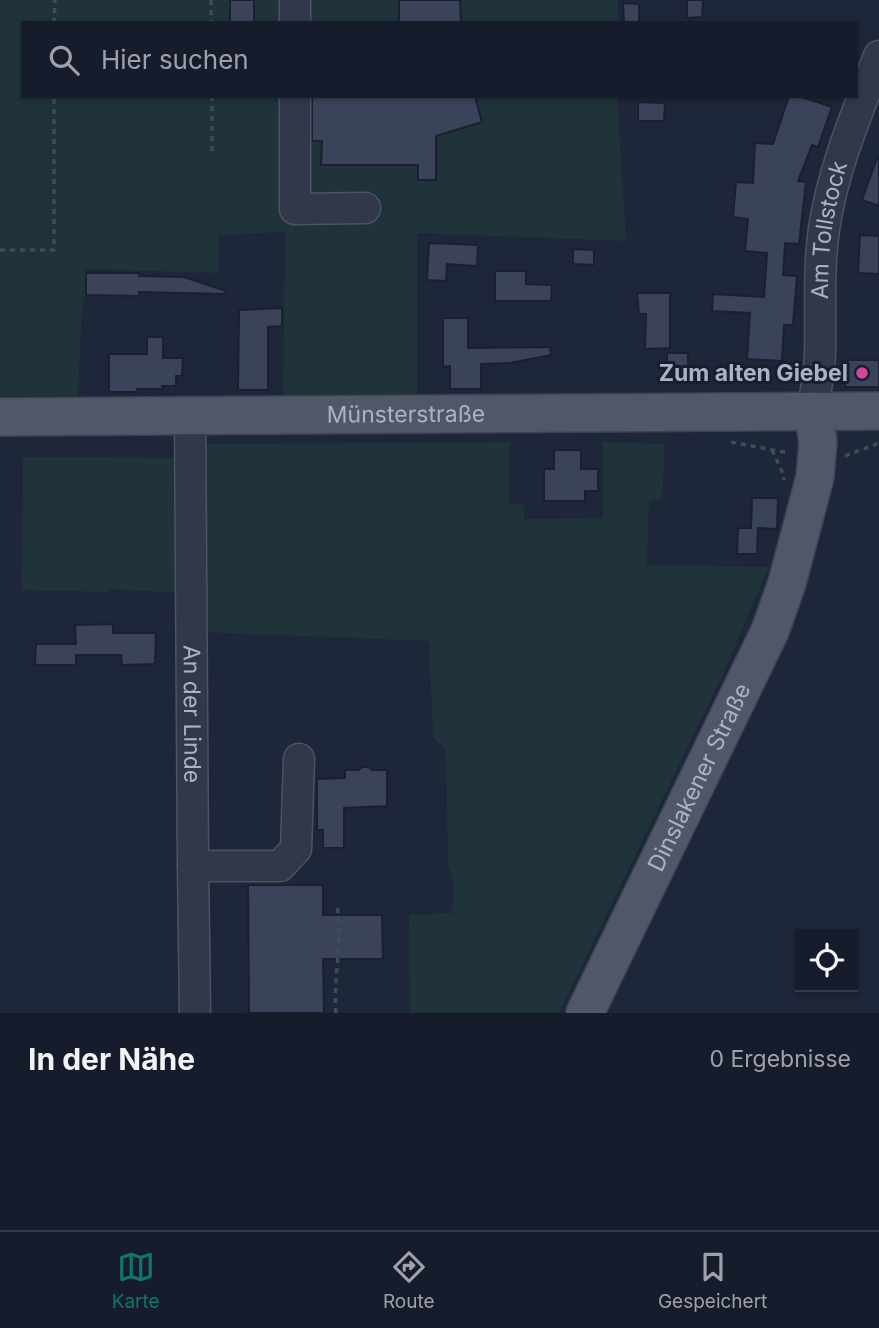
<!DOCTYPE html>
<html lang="de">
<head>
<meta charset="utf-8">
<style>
  body { margin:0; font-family:Inter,sans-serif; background:#1f2533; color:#f1f3f6 }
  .controls { position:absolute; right:21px; bottom:21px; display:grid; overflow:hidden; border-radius:0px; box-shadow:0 2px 5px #0004 }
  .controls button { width:63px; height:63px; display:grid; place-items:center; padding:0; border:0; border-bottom:2px solid #353a47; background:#161c2b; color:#f1f3f6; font:35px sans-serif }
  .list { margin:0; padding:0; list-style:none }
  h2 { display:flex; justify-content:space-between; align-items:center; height:91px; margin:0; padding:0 28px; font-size:30px }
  h2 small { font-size:23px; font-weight:400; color:#9ea1a9 }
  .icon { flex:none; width:38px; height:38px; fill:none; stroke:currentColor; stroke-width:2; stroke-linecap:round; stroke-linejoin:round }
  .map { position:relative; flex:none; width:879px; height:1013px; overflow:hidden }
  .search { position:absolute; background:#161c2b; box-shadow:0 2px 5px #0004; left:21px; right:21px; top:21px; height:77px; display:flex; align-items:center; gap:18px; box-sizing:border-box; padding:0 24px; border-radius:0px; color:#9ea1a9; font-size:26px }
  .sheet { height:217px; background:#161c2b }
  nav { display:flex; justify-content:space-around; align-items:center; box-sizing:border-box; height:98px; border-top:2px solid #353a47; background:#161c2b; font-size:19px; color:#9ea1a9 }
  nav a { display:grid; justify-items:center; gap:4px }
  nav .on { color:#0f766e }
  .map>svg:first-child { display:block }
  .green { fill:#20333a }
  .building { fill:#3a4359; stroke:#1a202f; stroke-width:2 }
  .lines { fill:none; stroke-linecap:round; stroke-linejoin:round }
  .minor-casing { stroke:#4c5364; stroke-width:33 }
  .major-casing { stroke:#3b4253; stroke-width:40 }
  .path { stroke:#3b4f54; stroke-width:3.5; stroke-dasharray:5 5; stroke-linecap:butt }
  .minor { stroke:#323849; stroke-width:30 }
  .major { stroke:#4f5769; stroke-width:37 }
  .hotel-dot { fill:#d1479c; stroke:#181e2d; stroke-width:2.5 }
  .labels { text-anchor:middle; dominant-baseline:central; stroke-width:6; stroke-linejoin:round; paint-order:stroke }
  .street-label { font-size:23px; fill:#acb2c6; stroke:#181e2d }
  .poi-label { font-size:23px; font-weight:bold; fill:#acb2c6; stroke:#181e2d; text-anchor:end }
</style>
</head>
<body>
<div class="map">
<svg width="879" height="1013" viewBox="0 0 879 1013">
  <rect width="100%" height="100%" fill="#1e2639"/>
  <!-- green -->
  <path class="green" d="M0,0H618V23H23V96H617L626,241L417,233V396L283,395L285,232L219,235L218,273L85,269V295L82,306L78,396H0Z
    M510,442L509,504L524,505V519L603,518V442L665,444L662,499L649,501L647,565L769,567L723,674L559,1013H410L409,915L452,913L454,885L448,865L446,749L433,738L429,641L201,632L202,444Z
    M23,457L180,458V593L108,589L107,592L22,590Z"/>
  <!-- building -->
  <path class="building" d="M230,0H254V23H230Z
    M399,0H460L461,23H399Z
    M687,0H703L702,17L687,18Z
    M623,3L639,4V23H624Z
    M312,96H475L482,122L436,136V180H418V165H321L322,141H312Z
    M789,96H799L832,107L818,147L812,145L798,181L806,182L799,244L785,243L783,275L797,276L793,325H784L782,361L747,359L750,313L712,311L713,294L764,297L767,253L745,251L748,219L733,217L736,182L753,183L755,143L773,144Z
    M638,102L665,103L664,121H638Z
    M877,158H879V206L862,200Z
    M860,235L879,236V274L858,273Z
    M429,243L478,245L477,266L447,264L446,281L427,280Z
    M573,249L594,250V265L573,264Z
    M495,271H526V284L552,285L551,301H495Z
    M86,273H139V276L184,277L226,291L225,294L139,292V296L86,295Z
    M637,293H670V348L645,349L646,314H639Z
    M282,308V326L268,327V390H238L239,310Z
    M443,318H468V348L550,347L551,355L510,363L481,364V389H450V366L443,367Z
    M147,337H163V358H183L182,376H176V386H162L163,389H137V392H109V354H147Z
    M667,353H688V370H667Z
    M845,360H879V387H845Z
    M554,450H581V469H598V491H585V501H544V469H554Z
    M752,498H778L777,529L758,528L757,554H737L738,528H751Z
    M113,624V633H156L155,664L122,665L121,655H76V654V665H35L36,644H76L75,625Z
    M362,767H369L372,770H387V806L344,808V848H323V830H317V779L345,778V770H359Z
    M248,885H323V915H382L383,959H323L324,1013H249Z"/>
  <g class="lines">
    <defs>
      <g id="minor">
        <path d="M295,23V0"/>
        <path d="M295,96V209L365,208"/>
        <path id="s1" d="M813,411C815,392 820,371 820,353C821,311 818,270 824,229C833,168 857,113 879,56"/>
        <path id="s2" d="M190,415L193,866L195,1013"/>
        <path d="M193,866H280L296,849L299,759"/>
      </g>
      <g id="major">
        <path id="s3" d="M0,417L879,411"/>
        <path id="s4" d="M585,1013L770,631L787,583L815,477L818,442L813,411"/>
      </g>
    </defs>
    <!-- minor casing -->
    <use href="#minor" class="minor-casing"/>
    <!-- major casing -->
    <use href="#major" class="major-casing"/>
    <!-- path -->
    <path class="path" d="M211,0V23
      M54,23L55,0
      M212,96V156
      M0,250H54V96
      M731,442L789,453
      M772,450L784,476V480
      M845,456L879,443
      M336,1013C333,977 343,941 337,905"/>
    <!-- minor -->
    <use href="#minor" class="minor"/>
    <!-- major -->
    <use href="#major" class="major"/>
  </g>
  <!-- markers -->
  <circle class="hotel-dot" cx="862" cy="373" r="7"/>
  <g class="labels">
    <!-- street labels -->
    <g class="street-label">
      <text stroke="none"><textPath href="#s1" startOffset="182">Am Tollstock</textPath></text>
      <text stroke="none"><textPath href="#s3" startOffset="406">Münsterstraße</textPath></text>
      <text stroke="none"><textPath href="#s2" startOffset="299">An der Linde</textPath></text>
      <text stroke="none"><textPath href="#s4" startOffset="262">Dinslakener Straße</textPath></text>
    </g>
    <!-- poi labels -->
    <g class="poi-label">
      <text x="848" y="373">Zum alten Giebel</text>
    </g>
  </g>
</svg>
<div class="controls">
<button><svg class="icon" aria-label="locate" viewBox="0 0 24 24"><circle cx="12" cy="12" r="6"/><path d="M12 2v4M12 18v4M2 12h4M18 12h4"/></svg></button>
</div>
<div class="search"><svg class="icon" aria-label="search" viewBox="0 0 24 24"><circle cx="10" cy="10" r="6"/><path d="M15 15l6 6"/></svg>Hier suchen</div>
</div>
<section class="sheet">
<h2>In der Nähe<small>0 Ergebnisse</small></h2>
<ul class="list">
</ul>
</section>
<nav>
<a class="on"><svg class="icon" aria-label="map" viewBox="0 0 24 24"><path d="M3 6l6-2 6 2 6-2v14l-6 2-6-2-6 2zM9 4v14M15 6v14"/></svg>Karte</a>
<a><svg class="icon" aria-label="directions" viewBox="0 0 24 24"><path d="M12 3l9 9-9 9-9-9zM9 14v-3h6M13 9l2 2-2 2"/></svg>Route</a>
<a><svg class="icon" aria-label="saved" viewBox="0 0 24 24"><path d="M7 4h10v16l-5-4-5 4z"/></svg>Gespeichert</a>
</nav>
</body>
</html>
